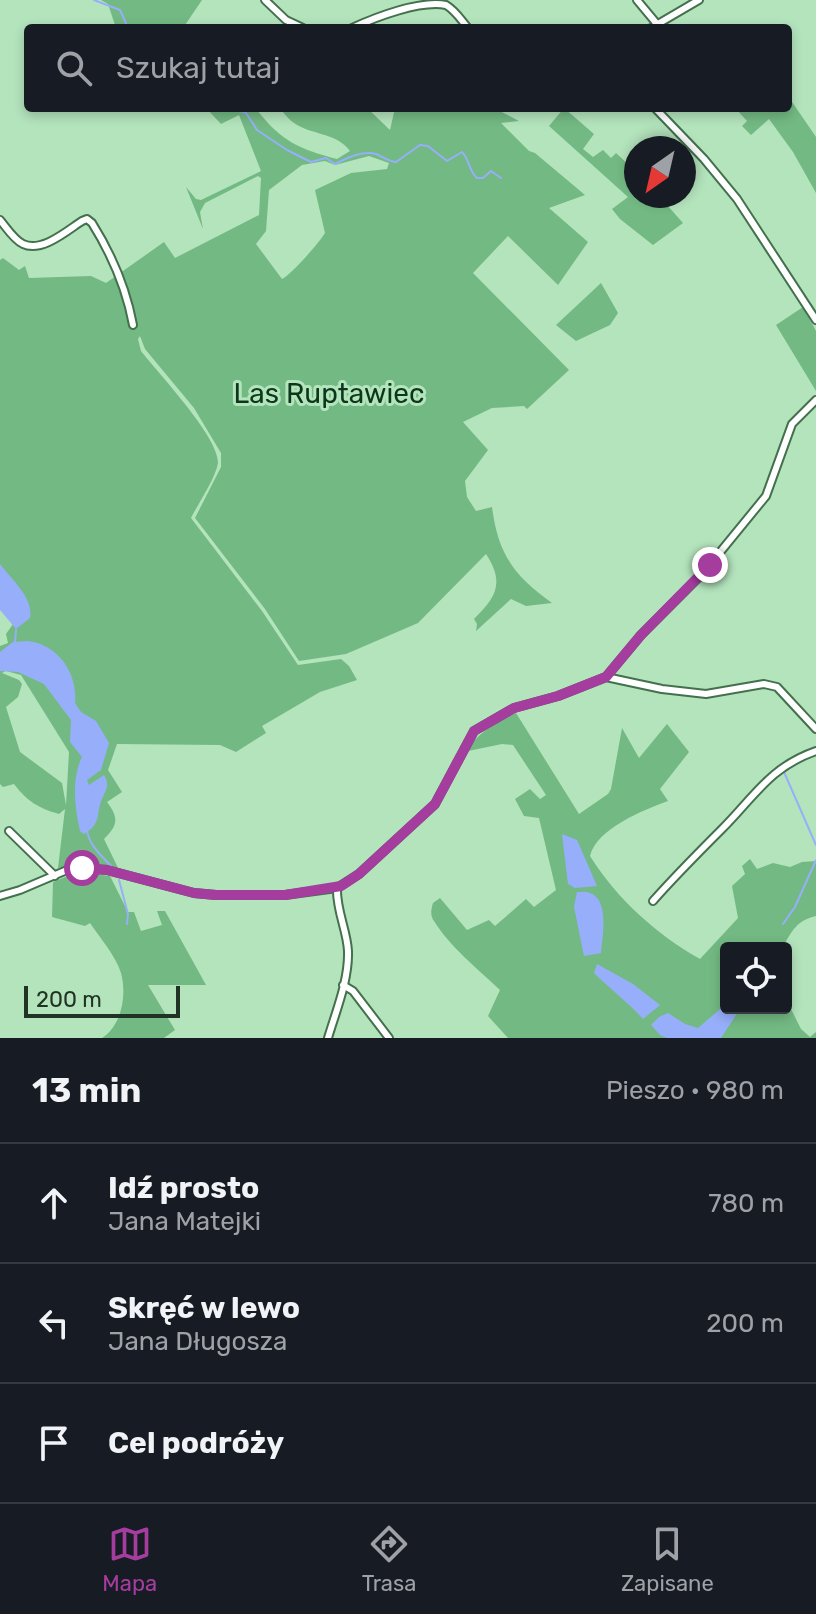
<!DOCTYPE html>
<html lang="pl">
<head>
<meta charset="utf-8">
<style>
  body { margin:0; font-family:Rubik,sans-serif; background:#20242c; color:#f1f3f6 }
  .controls { position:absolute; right:24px; bottom:24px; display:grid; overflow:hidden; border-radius:8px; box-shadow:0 4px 12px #0003 }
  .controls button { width:72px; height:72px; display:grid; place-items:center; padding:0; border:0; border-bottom:2px solid #363941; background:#171b24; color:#f1f3f6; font:40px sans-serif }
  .compass { position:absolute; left:624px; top:136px; width:72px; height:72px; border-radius:50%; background:#171b24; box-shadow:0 4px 12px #0003; rotate:214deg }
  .scale { position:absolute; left:24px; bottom:20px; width:156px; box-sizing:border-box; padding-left:8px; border:4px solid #203324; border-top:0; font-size:22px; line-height:28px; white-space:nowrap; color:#203324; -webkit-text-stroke:6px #b3e4bc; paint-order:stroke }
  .stop { position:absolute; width:24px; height:24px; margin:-18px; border:6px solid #a53d9f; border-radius:50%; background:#fff }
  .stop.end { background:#a53d9f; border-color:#fff; box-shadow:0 2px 8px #0008 }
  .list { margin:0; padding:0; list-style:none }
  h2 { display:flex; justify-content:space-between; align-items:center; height:104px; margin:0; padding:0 32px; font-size:34px }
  h2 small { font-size:26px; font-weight:400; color:#9ea1a6 }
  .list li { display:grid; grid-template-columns:52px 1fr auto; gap:24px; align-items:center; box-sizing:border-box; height:120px; padding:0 32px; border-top:2px solid #363941 }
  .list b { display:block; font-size:30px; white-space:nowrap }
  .list p { margin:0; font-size:26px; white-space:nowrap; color:#9ea1a6 }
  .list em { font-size:26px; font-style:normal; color:#9ea1a6 }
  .icon { flex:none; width:44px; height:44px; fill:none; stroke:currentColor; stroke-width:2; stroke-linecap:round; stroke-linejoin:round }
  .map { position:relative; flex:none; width:816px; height:1038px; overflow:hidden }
  .search { position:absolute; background:#171b24; box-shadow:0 4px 12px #0003; left:24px; right:24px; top:24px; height:88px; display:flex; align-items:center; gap:20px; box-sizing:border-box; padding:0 28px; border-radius:8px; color:#9ea1a6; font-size:30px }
  .sheet { height:464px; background:#171b24 }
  nav { display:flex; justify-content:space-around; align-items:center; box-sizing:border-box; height:112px; border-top:2px solid #363941; background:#171b24; font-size:22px; color:#9ea1a6 }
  nav a { display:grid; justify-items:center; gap:4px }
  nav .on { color:#a53d9f }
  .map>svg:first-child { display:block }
  .green { fill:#73b983; fill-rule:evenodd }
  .water { fill:#97affb }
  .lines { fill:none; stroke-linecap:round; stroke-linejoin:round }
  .stream { stroke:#97affb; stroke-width:2 }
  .street-casing { stroke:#43704d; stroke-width:10 }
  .street { stroke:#fff; stroke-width:6 }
  .route { stroke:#a53d9f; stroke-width:10 }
  .labels { text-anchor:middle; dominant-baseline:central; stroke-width:6; stroke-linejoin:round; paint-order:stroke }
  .park-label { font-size:28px; fill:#0d371a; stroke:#b3e4bc }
</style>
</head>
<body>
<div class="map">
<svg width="816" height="1038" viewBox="0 0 816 1038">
  <rect width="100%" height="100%" fill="#b3e4bc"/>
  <!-- green -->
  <path class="green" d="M101,0H202L183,28H116L108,4Z
    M788,96L816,137V193L793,152L769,119L751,135L742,126L747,121L737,110L788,108Z
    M206,108H258L257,110C281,141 299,149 337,159L350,151C338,134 316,135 299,126C291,122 285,115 280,108H367L390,130L395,108H494L519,121L501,123L529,151L535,153L585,195L549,208L588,242L558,285L508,236L473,273L569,370L527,409L524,406L492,408L463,422L488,450L465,481L467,497L476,511L492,507C498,554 514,576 552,603L526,606L511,599L476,631L477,624L474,619C496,597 505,583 486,554L418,623L346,654L299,661L265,609L195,518L221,467V453L194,408L145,349L140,336L138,339L141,351C158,373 218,436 218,462C217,476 198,504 191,518L262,611L298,665L341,659L349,666L357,680L320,692L262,726L266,733L236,752L220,745L117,744L108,770L122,792L107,802C119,818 118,825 104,839L119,870L83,864L58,868L65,809L59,814C38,808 27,801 14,784L3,787L0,784V646L8,643L6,634L13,624L0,608V260L3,258L19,270L25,266L29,278L91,276L106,283L164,242L175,258L259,215L261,178L258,176L205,203L200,212L203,229L186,187L196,199L201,200L261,171L239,115L221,124ZM369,156L389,163L387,169L351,173L315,190L325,233C319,243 291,275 282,279L256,244L266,231L269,190L302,165L325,161L335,165ZM6,671L21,675L69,752L66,805L62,783L20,752L6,707L18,697L22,684L19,680L2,673Z
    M564,108L594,134L583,149L593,157L603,150L611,158L616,153L632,168L628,175L636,182V196H659L683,223L653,245L620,219L612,209L628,197L549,126Z
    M601,283L618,313L610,325L576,341L556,325Z
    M803,307L816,331V391L776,325Z
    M516,713L579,814L608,794L611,789L622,728L639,758L667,724L689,752L660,789L668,801C644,810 597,828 590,856C617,899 656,934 700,959L738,918L732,886L745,874L742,866L750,859L757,869L773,863L790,867L802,862L816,861V916C796,921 793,930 782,948H726V1008H786V999L801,1029L810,1037L816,1032V1038H508L488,1016L500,990C478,969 450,947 434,921C430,915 431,910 433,903L440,898L467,930L489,920L495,926L526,899L534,907L556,890L539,818L524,816L515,799L530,789L540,799L546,795L513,745L502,744L468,751C478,731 497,723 516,713Z
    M78,872L110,876L128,912H134L141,931L162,925L157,911H165L206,985H148L175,1030L164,1038H102C122,1025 127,995 121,973C116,956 100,938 90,923L85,926L52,917L53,882Z"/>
  <!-- water -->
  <path class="water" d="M0,564C11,579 34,598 30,618L16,629L0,610Z
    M28,641C59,645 78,674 75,703L81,712L96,721L109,743L101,770L87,780L89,785L104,775C110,786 106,789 102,799C95,815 103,822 84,834L80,831C75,808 71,779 82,757L70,742L71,720L44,684L18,672L0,671V652L13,642Z
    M562,834L577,840L597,886L575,888L568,884Z
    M577,892C582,892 586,891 590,893C610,900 602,938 601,953L584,956L574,907Z
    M597,964L633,984L660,1005L643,1019C628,1002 610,989 594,973Z
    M726,1004V1008H732L736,1015L721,1038H667L660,1035L651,1025L659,1017L668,1013L685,1024L698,1028Z"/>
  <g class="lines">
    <!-- stream -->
    <path class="stream" d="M94,0L120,10L128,28
      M229,108L246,113L257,130L287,150L311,162L326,158L335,164C347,158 363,150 376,154C384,157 387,161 396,162L420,145L428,146L447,161L462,152C470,160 468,170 477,178H483L491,171L501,178
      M15,643L16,630
      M784,772L816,845
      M87,830C89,846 102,856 112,867
      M119,880L128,914L127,924
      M783,924L795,907L816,860"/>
    <defs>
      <path id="street" d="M265,0L286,20L303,28
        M637,0L657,24
        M352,28C376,17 420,0 446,5C456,11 461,20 468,28
        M651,28L699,0
        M655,108L704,159L737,199L816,320
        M0,220C6,227 14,240 23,244C42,253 68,230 82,221L87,219L92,223C112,255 126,287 133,325
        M606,677L641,635L703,573L766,496L792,424L816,400
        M9,831L55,876
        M0,896L20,890L67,870L82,868L107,870L194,893L216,895H285L337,888L359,874L435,804L474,731L514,708L558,696L606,677L662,689L706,694L764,684L777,687L816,729
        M653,901C675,876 698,853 722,829C754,797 770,767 816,751
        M343,985L353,991L389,1038
        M328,1038C336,1011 349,980 348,951C347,930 336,910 337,888"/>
    </defs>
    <!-- street casing -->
    <use href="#street" class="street-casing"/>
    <!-- street -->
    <use href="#street" class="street"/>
  </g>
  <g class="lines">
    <!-- route -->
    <path class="route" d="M82,868L107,870L194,893L216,895H285L341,886L359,874L435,804L474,731L514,708L558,696L606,677L641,635L710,565"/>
  </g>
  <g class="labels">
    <!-- park labels -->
    <g class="park-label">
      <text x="329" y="393">Las Ruptawiec</text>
    </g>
  </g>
</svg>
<div class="controls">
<button><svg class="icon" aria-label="locate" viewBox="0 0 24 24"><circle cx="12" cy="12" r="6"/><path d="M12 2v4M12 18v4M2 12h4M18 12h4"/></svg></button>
</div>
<svg class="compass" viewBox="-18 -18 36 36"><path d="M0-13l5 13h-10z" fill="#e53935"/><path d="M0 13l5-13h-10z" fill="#9ea1a6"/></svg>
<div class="scale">200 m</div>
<div class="stop" style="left:82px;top:868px"></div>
<div class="stop end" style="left:710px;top:565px"></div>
<div class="search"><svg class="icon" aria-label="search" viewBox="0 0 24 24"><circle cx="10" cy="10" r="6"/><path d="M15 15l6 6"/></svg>Szukaj tutaj</div>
</div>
<section class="sheet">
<h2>13 min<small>Pieszo · 980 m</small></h2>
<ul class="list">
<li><svg class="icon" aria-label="ahead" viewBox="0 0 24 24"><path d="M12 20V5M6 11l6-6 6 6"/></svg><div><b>Idź prosto</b><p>Jana Matejki</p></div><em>780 m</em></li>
<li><svg class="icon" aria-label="left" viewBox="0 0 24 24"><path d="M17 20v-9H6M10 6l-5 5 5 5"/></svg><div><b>Skręć w lewo</b><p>Jana Długosza</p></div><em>200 m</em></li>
<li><svg class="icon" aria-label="arrive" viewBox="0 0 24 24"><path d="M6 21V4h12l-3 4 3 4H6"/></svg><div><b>Cel podróży</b></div></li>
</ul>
</section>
<nav>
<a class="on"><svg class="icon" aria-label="map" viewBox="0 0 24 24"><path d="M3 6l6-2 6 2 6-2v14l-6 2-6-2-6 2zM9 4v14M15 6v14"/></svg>Mapa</a>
<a><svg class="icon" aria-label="directions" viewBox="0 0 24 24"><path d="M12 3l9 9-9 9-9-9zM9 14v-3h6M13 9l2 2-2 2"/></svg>Trasa</a>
<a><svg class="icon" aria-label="saved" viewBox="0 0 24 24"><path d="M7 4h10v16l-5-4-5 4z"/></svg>Zapisane</a>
</nav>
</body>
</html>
